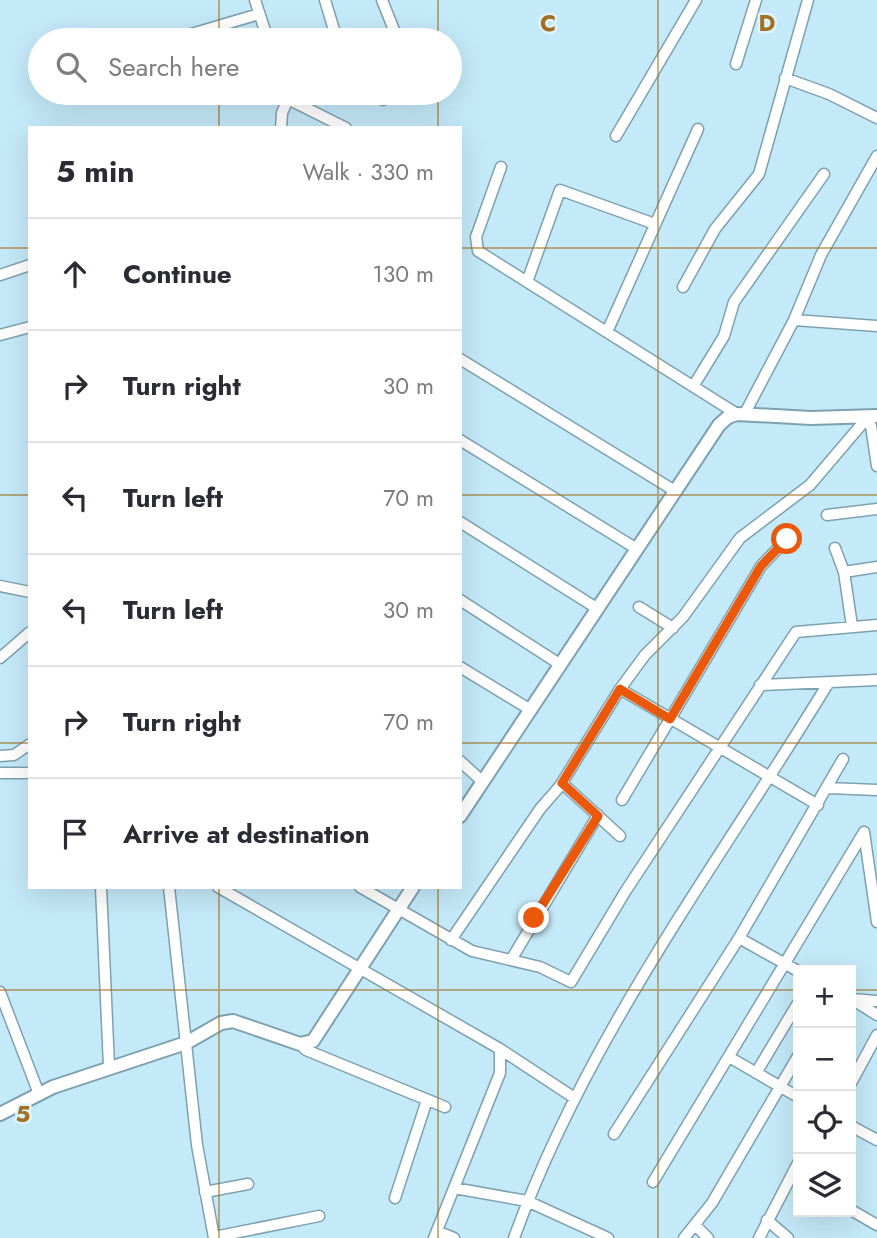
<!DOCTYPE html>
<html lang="en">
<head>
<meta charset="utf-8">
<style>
  body { margin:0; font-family:Jost,sans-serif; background:#f2f2f3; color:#2b2b33 }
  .controls { position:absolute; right:21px; bottom:21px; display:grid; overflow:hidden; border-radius:0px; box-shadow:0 7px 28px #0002 }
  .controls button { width:63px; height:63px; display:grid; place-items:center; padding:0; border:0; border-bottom:2px solid #e1e1e2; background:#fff; color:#2b2b33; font:35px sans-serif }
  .stop { position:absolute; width:21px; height:21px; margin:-16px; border:5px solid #ea580c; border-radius:50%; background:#fff }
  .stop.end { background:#ea580c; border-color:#fff; box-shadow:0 2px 7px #0008 }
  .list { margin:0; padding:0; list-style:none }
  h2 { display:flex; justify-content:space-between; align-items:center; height:91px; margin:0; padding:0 28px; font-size:30px }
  h2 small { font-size:23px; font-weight:400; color:#7c7c81 }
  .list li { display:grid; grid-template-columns:46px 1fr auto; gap:21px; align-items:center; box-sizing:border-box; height:112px; padding:0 28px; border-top:2px solid #e1e1e2 }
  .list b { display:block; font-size:26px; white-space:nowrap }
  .list em { font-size:23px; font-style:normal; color:#7c7c81 }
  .icon { flex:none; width:38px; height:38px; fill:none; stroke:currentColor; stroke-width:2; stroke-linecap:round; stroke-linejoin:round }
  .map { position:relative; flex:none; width:877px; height:1238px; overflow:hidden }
  .search { position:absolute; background:#fff; box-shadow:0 7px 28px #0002; left:28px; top:28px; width:434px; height:77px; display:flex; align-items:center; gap:18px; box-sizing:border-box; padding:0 24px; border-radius:38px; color:#7c7c81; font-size:26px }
  .panel { position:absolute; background:#fff; box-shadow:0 7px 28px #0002; left:28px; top:126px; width:434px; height:763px; border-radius:0px }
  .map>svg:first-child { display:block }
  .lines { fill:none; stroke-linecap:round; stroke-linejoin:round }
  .minor-casing { stroke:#7ea1af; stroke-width:13 }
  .tertiary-casing { stroke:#7ea1af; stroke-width:16 }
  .minor { stroke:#fff; stroke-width:10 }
  .tertiary { stroke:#fff; stroke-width:12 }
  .route { stroke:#ea580c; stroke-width:9 }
  .grid { fill:none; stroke:#a17024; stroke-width:2; stroke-opacity:0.55 }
  .grid-label { font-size:23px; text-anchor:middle; font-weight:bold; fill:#a17024; stroke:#def4fd; stroke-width:5; stroke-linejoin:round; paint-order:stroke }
</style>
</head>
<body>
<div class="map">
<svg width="877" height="1238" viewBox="0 0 877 1238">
  <rect width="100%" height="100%" fill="#c4e9f8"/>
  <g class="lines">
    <defs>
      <path id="minor" d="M255,0L268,40
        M325,0L337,40
        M382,0L398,40
        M171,40L259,14
        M736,64L756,0
        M785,78L829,94L877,118
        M209,93H211
        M286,93L288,99L346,128
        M376,93L383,100
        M281,128L282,113L288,99
        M616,136L696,0
        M501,167L476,237L478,251L737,414
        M0,275L30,265
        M527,282L560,190L655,224
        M683,287L715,229L759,174L808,0
        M794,320L821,255L877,156
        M607,332L698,129
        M0,335L30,327
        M460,359L675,491
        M694,385L724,336L734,302L824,174
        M744,415L794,320L877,326
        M460,440L637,549
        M827,515L877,509
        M460,522L598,609
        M835,548L844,572L852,626
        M844,572L877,567
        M0,586L30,592
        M460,600L561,665
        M639,607L673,628
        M0,658L30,632
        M460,667L531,710
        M760,685L877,680
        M620,689L818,805
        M0,756L14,755L30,744
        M460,761L483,782
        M0,773H30
        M562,783L620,836
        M828,788L877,790
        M622,800L761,566L787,539
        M864,832L877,922
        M101,887L109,1066
        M169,887L197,1145L214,1238
        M218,887L500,1049L573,1097
        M360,887L472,951L540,967L571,982L625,892L796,632L877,625
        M739,938L798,971
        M451,940L540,809L560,786L620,689L645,655L683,617L740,538L810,485L867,418L871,426L877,466
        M511,960L598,815
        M0,992L39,1094
        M851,999L877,1001
        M855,1001L877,1015
        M300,1044L306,1050L445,1107
        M729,1057L798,1097
        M756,1073L798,1003
        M851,1083L877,1035
        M851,1126L877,1140
        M614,1134L739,938L843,759
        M653,1182L864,832
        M454,1188L527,1201L608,1238
        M205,1192L248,1184
        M395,1198L427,1100
        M851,1210L877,1225
        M767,1220L788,1238
        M695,1225L708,1238
        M437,1231L454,1238
        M214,1237L319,1216
        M434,1238L500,1073V1049
        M514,1238C587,1036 718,864 829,682
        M684,1238L712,1203L798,1056
        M759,1238L798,1163"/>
      <path id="tertiary" d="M460,816L719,425L728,417L737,414L811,418L877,416
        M0,1114L53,1087L186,1043L221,1023L233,1021L300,1044L313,1041L413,887"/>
    </defs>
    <!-- minor casing -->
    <use href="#minor" class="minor-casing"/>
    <!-- tertiary casing -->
    <use href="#tertiary" class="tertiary-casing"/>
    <!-- minor -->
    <use href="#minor" class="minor"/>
    <!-- tertiary -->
    <use href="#tertiary" class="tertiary"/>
  </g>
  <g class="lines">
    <!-- route -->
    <path class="route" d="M534,918L598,816L562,783L620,689L670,719L761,566L787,539"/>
  </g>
  <!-- grid -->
  <path class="grid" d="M219,0V40M438,0V40M658,0V1238M219,93V128M438,93V128M0,248H30M460,248H877M0,495H30M460,495H877M0,743H30M460,743H877M219,887V1238M438,887V1238M0,990H798M851,990H877"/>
  <g class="grid-label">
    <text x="548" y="31">C</text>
    <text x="767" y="31">D</text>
    <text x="23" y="1122">5</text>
  </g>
</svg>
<div class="controls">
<button>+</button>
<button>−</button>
<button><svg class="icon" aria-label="locate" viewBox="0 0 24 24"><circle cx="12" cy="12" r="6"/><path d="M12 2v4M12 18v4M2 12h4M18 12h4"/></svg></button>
<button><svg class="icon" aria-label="layers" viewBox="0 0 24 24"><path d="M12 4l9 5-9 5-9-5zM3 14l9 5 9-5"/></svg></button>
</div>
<div class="stop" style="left:787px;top:539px"></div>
<div class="stop end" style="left:534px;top:918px"></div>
<div class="search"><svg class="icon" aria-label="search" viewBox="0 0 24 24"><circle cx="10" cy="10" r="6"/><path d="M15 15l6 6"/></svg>Search here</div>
<section class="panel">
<h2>5 min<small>Walk · 330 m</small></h2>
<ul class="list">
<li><svg class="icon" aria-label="ahead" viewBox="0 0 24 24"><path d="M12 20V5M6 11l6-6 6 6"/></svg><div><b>Continue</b></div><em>130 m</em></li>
<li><svg class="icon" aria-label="right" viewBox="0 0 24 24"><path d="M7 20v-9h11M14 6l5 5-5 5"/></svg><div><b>Turn right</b></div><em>30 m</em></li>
<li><svg class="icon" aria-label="left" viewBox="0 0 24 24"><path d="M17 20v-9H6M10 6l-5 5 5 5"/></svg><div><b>Turn left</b></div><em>70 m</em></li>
<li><svg class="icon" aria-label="left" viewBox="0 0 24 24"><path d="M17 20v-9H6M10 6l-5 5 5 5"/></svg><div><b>Turn left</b></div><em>30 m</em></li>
<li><svg class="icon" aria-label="right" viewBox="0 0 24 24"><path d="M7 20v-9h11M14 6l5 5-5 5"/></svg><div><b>Turn right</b></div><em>70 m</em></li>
<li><svg class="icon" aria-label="arrive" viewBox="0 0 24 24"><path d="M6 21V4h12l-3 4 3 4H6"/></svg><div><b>Arrive at destination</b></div></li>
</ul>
</section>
</div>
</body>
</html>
